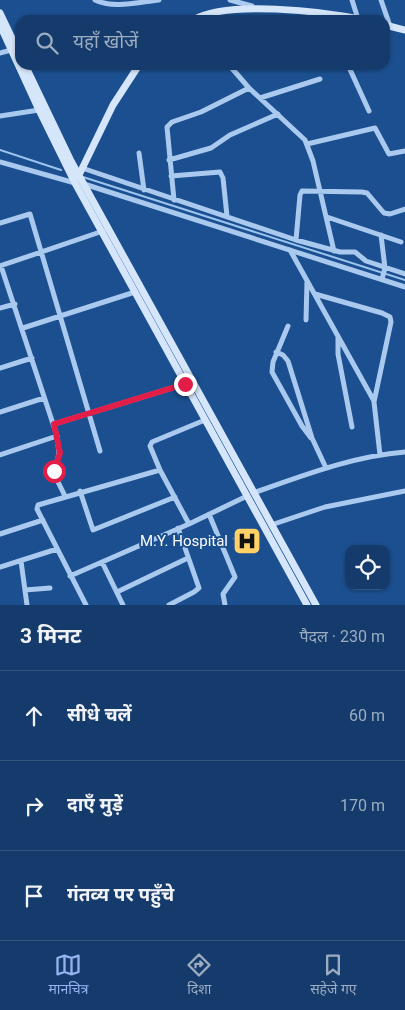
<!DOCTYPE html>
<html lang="hi">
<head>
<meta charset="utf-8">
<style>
  body { margin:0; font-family:Roboto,"Noto Sans Devanagari",sans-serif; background:#1d4271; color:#f1f3f6 }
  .controls { position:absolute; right:15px; bottom:15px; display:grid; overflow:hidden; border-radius:10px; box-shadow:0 1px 4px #0004 }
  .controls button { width:45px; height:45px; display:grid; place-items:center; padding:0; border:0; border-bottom:1px solid #33557e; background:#143b6b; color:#f1f3f6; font:25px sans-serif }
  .stop { position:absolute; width:15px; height:15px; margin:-11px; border:4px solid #e11d48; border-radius:50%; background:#fff }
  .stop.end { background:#e11d48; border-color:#fff; box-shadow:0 1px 5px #0008 }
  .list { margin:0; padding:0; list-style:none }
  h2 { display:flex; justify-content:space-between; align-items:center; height:65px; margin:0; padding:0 20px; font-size:21px }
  h2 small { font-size:16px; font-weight:400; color:#9dadc1 }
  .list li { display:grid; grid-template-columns:32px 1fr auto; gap:15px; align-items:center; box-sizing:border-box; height:90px; padding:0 20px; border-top:1px solid #33557e }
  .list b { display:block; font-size:19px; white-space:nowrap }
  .list em { font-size:16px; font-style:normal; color:#9dadc1 }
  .icon { flex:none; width:28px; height:28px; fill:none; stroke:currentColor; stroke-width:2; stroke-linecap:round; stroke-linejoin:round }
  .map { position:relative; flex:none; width:405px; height:605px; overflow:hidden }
  .search { position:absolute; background:#143b6b; box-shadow:0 1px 4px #0004; left:15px; right:15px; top:15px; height:55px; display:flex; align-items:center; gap:12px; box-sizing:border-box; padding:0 18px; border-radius:15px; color:#9dadc1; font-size:19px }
  .sheet { height:335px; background:#143b6b }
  nav { display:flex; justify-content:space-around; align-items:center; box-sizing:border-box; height:70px; border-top:1px solid #33557e; background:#143b6b; font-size:14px; color:#9dadc1 }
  nav a { display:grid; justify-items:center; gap:2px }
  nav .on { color:#95b2f1 }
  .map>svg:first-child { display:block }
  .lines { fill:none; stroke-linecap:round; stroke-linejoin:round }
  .stream { stroke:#9cc4f0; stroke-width:2 }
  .building { fill:#4478b7; stroke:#cfe3fa }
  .minor { stroke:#a9c9ee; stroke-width:5 }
  .secondary { stroke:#d6e6fa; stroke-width:7 }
  .route { stroke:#e11d48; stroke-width:6 }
  .labels { text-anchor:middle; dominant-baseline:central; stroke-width:4; stroke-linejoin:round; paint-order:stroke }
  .poi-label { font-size:15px; fill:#fff; stroke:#1b4f8f; text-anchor:end }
</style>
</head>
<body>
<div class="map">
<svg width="405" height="605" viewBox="0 0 405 605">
  <rect width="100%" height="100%" fill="#1b4f8f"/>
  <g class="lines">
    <!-- stream -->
    <path class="stream" d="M0,150L61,170
      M83,177L405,280"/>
  </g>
  <!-- building -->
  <path class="building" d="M253,530L258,543L238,550L233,538Z"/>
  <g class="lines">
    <!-- minor -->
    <path class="minor" d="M95,0C113,9 139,2 159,0
      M230,0L252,6
      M352,0L358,19
      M381,0L390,26
      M0,53L11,50
      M229,65L249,88L305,140L313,161L334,251
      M348,65L369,111
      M260,98L320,79
      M0,116L39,110
      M307,144L375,128L389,154L405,151
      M139,153L144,190
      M169,160L211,148L230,135L278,114
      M0,162L75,183
      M82,168L296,240L340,252H355L366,261L405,274
      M171,176L220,172L223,178L227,216
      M84,184L405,287
      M174,200L167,127L172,122L201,112L249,88
      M327,217L401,242
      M0,223L30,214L100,451
      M381,235L385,268L382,279
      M296,240L300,195L302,191L362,192L367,193L384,213L390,214L405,209
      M290,250L374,401
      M0,266L103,231
      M1,266L57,436L59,453L54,474L65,496
      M315,294L382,313L390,317L391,322L374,402L380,455
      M0,308L15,304
      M306,320L307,281
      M288,326L273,362L272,372L302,426L311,438
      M23,328L135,292
      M338,336V354L352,427
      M276,352L283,355L288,361L312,438L326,468
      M0,368L32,358
      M0,412L44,398
      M54,424L185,384
      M0,455L57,436
      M160,470L189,524
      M80,491L93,530L175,497
      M253,493C302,476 353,456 405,452
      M209,514L235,577L223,594L225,605
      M271,525L325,507L405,491
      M0,534L43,520
      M21,561L27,605
      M102,562L123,605
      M0,567L57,549
      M70,576L189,524L247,496
      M25,590L50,588
      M117,592L188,558
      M86,605L37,509L38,505L160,470L150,446L152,442L205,420
      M169,605L194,592L199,588L178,528"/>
    <!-- secondary -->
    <path class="secondary" d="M0,13L20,55
      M193,20C227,0 323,11 364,20
      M0,25L39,110L75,183L307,605
      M385,25L405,30
      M25,65L71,161L316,605
      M79,175L113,105L139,65"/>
  </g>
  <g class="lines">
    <!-- route -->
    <path class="route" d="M54,471L60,453L54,424L185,384"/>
  </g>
  <!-- icons -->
  <defs>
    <symbol id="hospital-square" viewBox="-11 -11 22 22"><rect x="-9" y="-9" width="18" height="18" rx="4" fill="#ffd166" stroke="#1b4f8f"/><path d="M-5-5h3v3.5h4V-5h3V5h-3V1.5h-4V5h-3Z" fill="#111"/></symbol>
  </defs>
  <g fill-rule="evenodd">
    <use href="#hospital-square" x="231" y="525" width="32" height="32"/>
  </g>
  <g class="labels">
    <!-- poi labels -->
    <g class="poi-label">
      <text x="228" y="541">M.Y. Hospital</text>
    </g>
  </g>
</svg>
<div class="controls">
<button><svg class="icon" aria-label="locate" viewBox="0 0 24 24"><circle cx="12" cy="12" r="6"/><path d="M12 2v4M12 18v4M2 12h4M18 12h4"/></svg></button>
</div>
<div class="stop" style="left:54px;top:471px"></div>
<div class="stop end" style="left:185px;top:384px"></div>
<div class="search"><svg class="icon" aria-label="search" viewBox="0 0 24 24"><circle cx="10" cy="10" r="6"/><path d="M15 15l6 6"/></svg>यहाँ खोजें</div>
</div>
<section class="sheet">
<h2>3 मिनट<small>पैदल · 230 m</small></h2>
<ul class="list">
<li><svg class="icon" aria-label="ahead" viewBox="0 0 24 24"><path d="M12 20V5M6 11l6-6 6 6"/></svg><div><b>सीधे चलें</b></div><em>60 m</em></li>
<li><svg class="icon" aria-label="right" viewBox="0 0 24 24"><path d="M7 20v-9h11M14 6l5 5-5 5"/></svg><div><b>दाएँ मुड़ें</b></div><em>170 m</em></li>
<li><svg class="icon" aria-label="arrive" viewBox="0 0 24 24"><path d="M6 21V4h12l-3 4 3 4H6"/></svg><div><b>गंतव्य पर पहुँचे</b></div></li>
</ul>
</section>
<nav>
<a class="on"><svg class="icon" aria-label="map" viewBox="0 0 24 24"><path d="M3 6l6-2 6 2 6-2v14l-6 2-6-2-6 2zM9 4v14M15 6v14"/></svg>मानचित्र</a>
<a><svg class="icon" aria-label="directions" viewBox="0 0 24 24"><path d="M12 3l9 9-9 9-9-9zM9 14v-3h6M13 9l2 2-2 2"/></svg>दिशा</a>
<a><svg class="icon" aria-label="saved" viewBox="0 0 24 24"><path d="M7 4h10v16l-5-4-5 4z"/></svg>सहेजे गए</a>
</nav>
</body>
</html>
